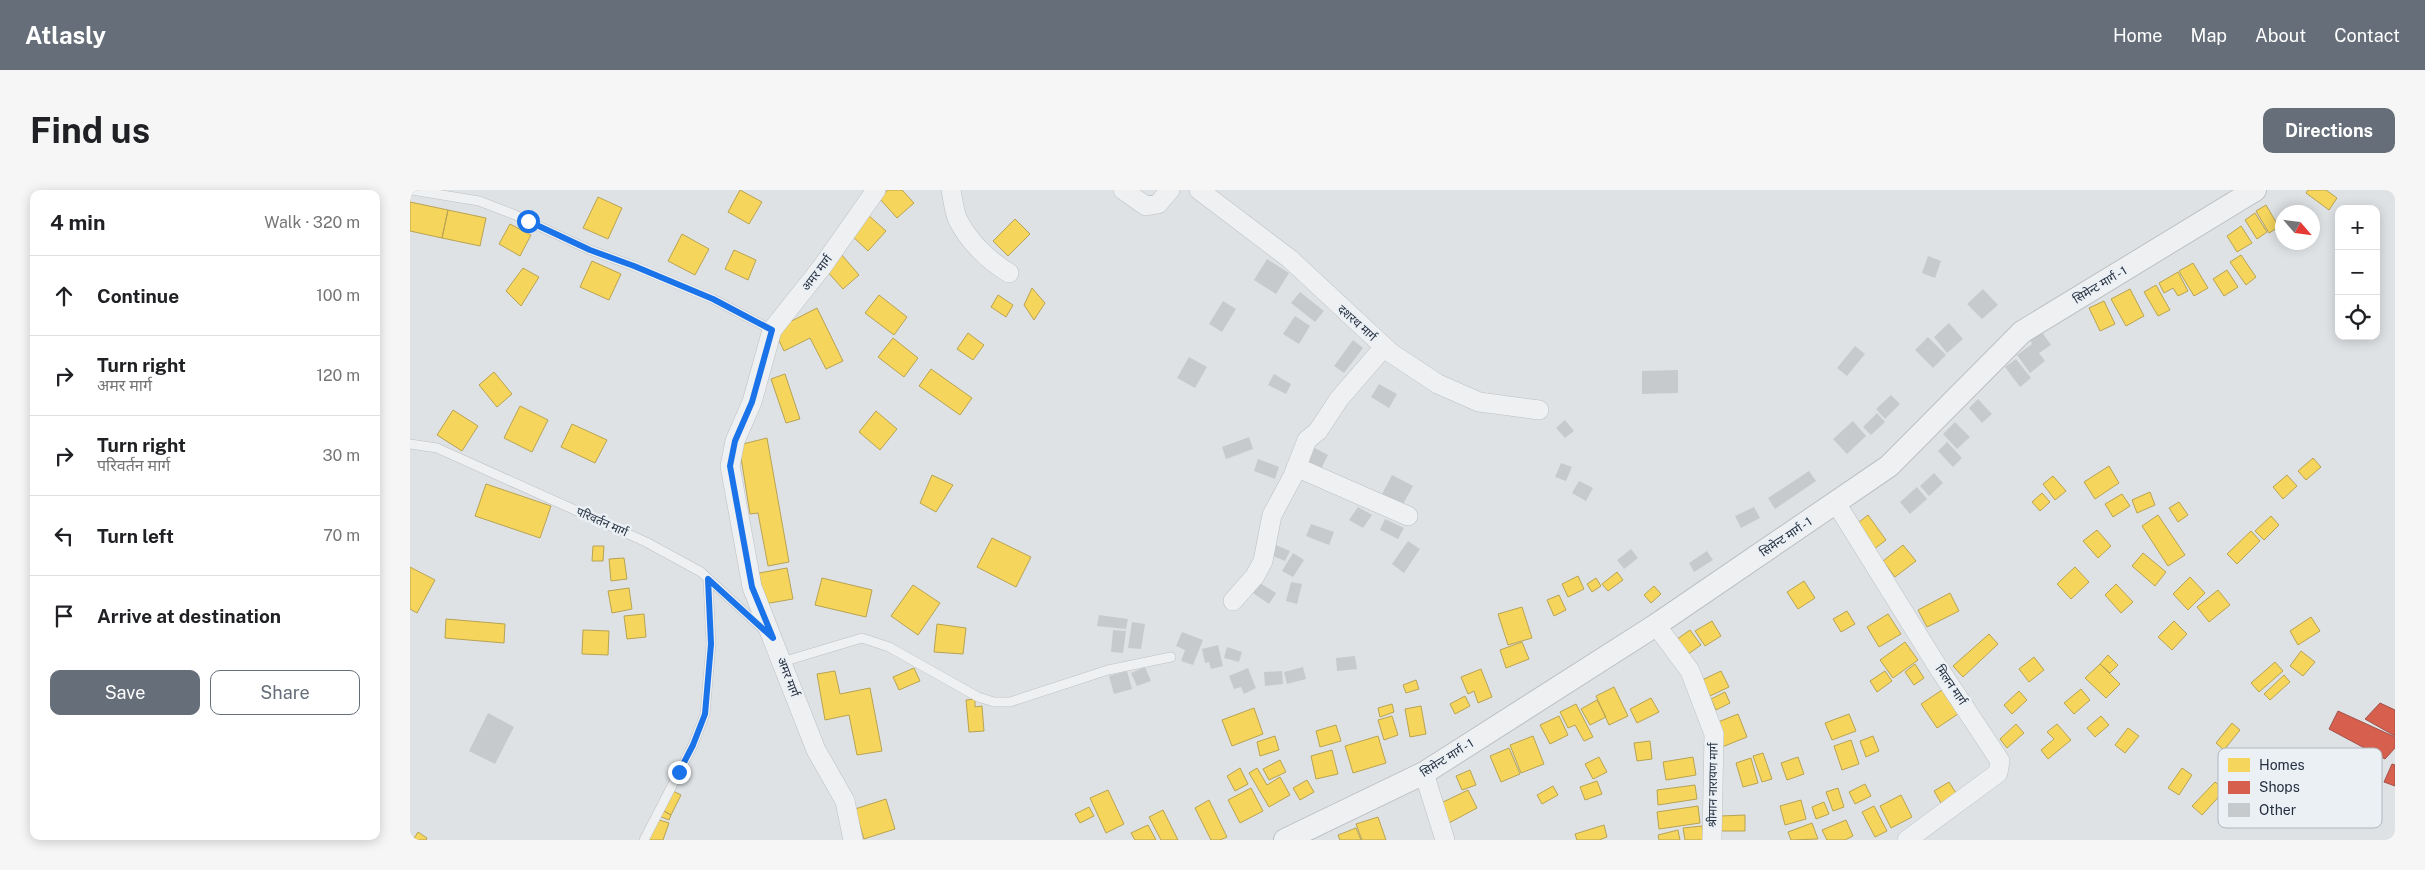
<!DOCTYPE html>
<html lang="en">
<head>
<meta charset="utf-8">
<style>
  body { margin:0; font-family:"Public Sans","Noto Sans Devanagari",sans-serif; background:#f6f6f6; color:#202124 }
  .controls { position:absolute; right:15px; top:15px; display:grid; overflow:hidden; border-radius:10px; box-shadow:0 2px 12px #0003 }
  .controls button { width:45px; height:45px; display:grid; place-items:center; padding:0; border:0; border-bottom:1px solid #e0e0e0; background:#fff; color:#202124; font:25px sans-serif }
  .compass { position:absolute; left:1865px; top:15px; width:45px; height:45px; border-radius:50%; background:#fff; box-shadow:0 2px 12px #0003; rotate:118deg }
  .stop { position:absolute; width:15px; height:15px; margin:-11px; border:4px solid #1a73e8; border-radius:50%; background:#fff }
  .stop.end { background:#1a73e8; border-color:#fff; box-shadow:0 1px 5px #0008 }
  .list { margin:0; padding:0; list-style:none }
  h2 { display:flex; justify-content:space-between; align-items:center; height:65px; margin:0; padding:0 20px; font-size:21px }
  h2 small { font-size:16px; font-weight:400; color:#757577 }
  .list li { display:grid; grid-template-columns:32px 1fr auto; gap:15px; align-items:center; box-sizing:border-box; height:80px; padding:0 20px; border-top:1px solid #e0e0e0 }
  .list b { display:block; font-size:19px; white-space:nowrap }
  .list p { margin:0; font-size:16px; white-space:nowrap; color:#757577 }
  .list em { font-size:16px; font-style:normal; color:#757577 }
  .actions { display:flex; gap:10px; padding:15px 20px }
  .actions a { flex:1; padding:11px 0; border:1px solid #656e79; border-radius:10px; text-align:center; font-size:18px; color:#656e79 }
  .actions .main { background:#656e79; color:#fff }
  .icon { flex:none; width:28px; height:28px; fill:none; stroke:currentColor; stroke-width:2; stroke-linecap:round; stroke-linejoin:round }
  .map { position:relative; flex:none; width:1985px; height:650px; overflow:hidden; border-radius:10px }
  header { display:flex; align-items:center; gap:30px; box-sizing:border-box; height:70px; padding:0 25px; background:#656e79; color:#fff }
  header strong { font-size:24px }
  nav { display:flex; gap:28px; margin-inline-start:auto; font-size:18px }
  .intro { display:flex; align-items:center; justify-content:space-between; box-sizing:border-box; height:120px; padding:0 30px }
  h1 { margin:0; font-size:35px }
  .button { padding:12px 22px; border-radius:10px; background:#656e79; color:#fff; font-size:18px; font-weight:700 }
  main { display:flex; gap:30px; padding:0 30px }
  aside { flex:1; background:#fff; border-radius:10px; box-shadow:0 2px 12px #0003 }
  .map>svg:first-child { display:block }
  .homes { fill:#f6d55c; stroke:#b7a353 }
  .shops { fill:#d6604d; stroke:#a15149 }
  .building { fill:#c7cacd }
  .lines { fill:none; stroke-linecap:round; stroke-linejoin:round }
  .service-casing { stroke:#bdc0c3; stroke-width:10 }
  .minor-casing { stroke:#bdc0c3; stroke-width:20 }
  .tertiary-casing { stroke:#bdc0c3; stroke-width:24 }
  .service { stroke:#eef0f2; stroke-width:9 }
  .minor { stroke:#eef0f2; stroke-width:19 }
  .tertiary { stroke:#eef0f2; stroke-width:22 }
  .route { stroke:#1a73e8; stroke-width:6 }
  .labels { text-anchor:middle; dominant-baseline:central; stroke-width:5; stroke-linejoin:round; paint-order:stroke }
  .street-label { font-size:12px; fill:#242f3f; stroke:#ebf0f5 }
  .key { fill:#ebf0f5; stroke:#afb6be; stroke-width:1 }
  .key-label { font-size:14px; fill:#242f3f }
</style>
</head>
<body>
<header>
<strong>Atlasly</strong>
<nav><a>Home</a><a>Map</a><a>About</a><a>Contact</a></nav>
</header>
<div class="intro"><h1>Find us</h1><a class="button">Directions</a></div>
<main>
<aside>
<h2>4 min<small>Walk · 320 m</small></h2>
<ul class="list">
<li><svg class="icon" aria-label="ahead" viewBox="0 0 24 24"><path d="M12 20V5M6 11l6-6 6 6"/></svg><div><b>Continue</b></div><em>100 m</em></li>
<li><svg class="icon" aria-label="right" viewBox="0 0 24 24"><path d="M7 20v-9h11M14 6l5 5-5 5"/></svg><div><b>Turn right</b><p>अमर मार्ग</p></div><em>120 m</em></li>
<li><svg class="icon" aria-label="right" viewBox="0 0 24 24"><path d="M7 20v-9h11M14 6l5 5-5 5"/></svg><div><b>Turn right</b><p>परिवर्तन मार्ग</p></div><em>30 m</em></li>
<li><svg class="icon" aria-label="left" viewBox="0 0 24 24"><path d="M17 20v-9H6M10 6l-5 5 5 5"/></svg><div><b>Turn left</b></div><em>70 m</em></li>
<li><svg class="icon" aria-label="arrive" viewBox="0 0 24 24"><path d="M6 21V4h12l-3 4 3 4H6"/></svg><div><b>Arrive at destination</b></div></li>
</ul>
<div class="actions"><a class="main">Save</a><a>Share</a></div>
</aside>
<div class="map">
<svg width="1985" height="650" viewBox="0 0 1985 650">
  <rect width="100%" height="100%" fill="#dfe2e5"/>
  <!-- homes -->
  <path class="homes" d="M330,0L352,12L339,34L318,22Z
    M478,0H492L504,13L487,28L469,8Z
    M1898,0H1916L1927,8L1919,20L1896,3Z
    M188,7L212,18L198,49L173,38Z
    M0,12L38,20L32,48L0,41Z
    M1856,15L1869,37L1859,43L1846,21Z
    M38,20L76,28L70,56L32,48Z
    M1845,23L1857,42L1847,49L1835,30Z
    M457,24L476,41L458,61L439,43Z
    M605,29L620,44L598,66L583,51Z
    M100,34L121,45L110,66L89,54Z
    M1831,36L1842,53L1827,62L1817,46Z
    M272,44L299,59L285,85L258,71Z
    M324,60L346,70L338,90L315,79Z
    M431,64L449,85L433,99L415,79Z
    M1831,65L1846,87L1836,95L1820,72Z
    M182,71L211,84L199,110L170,97Z
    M1783,73L1798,98L1784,106L1769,81Z
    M113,78L129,87L111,116L96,101Z
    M1817,80L1828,97L1814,106L1803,89Z
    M1768,82L1778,101L1768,106L1763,98L1754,103L1749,93Z
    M1746,95L1760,120L1748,126L1734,102Z
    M622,98L635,113L624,130L614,115Z
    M1720,99L1734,126L1716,136L1701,109Z
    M469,105L497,127L484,145L455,123Z
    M588,105L603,115L596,127L581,117Z
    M1694,111L1705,134L1690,141L1679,118Z
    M407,118L433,171L416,179L400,148L374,161L364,140Z
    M558,143L574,155L563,170L547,159Z
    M483,148L508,168L494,187L468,167Z
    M521,179L562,208L550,225L509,196Z
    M84,182L102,204L87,217L69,195Z
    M375,184L390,229L376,233L361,189Z
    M110,216L138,230L122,262L94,248Z
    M43,220L68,236L52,261L27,245Z
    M466,221L487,239L470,260L449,242Z
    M162,234L197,250L185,273L151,257Z
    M357,248L379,372L358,376L348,323L340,324L329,255Z
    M1903,268L1911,277L1896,290L1888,281Z
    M1699,276L1709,293L1685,309L1674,292Z
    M522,285L543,295L526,322L510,313Z
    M1877,285L1887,296L1873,309L1863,297Z
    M1643,286L1656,301L1645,310L1633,294Z
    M76,294L141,316L130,348L65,326Z
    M1740,302L1745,315L1727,323L1722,310Z
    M1632,303L1640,312L1630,321L1622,312Z
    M1712,304L1720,316L1703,327L1695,314Z
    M1769,312L1778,325L1768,332L1759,318Z
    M1458,325L1476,350L1463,360L1444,336Z
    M1748,325L1775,365L1758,376L1732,336Z
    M1861,326L1869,335L1854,350L1845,341Z
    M1687,340L1701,356L1688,368L1673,351Z
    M1841,341L1850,351L1827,374L1817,364Z
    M582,348L621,367L606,397L567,377Z
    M1493,355L1506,371L1485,387L1473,371Z
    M183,356H194L193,371H182Z
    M1733,363L1756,382L1745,396L1722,376Z
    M214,368L217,389L201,391L199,369Z
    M0,377L25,390L7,423L0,419Z
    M1665,377L1679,392L1661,409L1647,394Z
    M377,378L383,409L354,414L349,383Z
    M1207,382L1213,390L1198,401L1192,394Z
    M1168,386L1174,399L1158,407L1152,394Z
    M1780,387L1795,403L1778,420L1763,404Z
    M412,388L462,400L456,427L405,415Z
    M1186,388L1191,396L1182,402L1177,394Z
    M1394,391L1405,408L1388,419L1377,402Z
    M1706,394L1723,412L1711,423L1695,405Z
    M503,395L530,413L508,445L481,426Z
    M1244,396L1251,404L1241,413L1234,405Z
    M219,398L222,419L202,423L198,401Z
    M1808,400L1820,415L1799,432L1787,417Z
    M1540,403L1549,421L1517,437L1508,420Z
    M1149,405L1156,420L1144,426L1137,410Z
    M1112,417L1122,448L1098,455L1088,424Z
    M1437,421L1445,434L1431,442L1423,429Z
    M234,424L236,447L217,449L214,426Z
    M1478,424L1491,444L1469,457L1457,437Z
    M1901,427L1910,441L1888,455L1880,441Z
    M36,429L95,434L94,453L35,448Z
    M1302,431L1311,446L1295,456L1285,441Z
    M1764,431L1777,444L1762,460L1748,447Z
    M527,434L556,438L553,464L524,462Z
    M173,440L199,441L198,465L172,464Z
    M1280,440L1291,455L1274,467L1263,452Z
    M1579,444L1588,454L1553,487L1543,476Z
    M1112,452L1119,469L1096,478L1090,460Z
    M1495,452L1508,470L1483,488L1470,470Z
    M1891,461L1905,472L1893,486L1880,476Z
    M1698,465L1708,475L1700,483L1690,474Z
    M1624,467L1634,480L1619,492L1609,479Z
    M1865,472L1873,481L1849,502L1841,493Z
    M1505,474L1514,488L1504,495L1495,482Z
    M1690,474L1710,494L1696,508L1675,488Z
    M504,478L510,491L489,500L483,487Z
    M1071,479L1082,507L1068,513L1064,501L1058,504L1051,487Z
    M425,481L430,504L460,498L472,561L447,565L439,525L415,530L407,484Z
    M1311,481L1319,497L1300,506L1292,490Z
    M1475,481L1482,491L1467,502L1460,491Z
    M1874,485L1880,492L1860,510L1854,504Z
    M1006,490L1009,499L996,503L993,495Z
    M1204,497L1218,526L1199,535L1186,506Z
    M1671,499L1680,510L1664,524L1654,513Z
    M1532,500L1548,524L1527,538L1511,514Z
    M1609,501L1617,510L1602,524L1594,515Z
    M1315,502L1320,513L1306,520L1301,509Z
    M1055,506L1060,516L1045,524L1040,514Z
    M1241,508L1249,522L1227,533L1220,519Z
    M565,509V517L572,516L574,541L559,542L556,510Z
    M1187,510L1196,527L1180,535L1171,519Z
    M982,514L984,522L970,527L968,518Z
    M1166,514L1183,547L1174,551L1165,535L1158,538L1150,522Z
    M1011,516L1016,544L1000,547L995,519Z
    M844,518L853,544L822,556L812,530Z
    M1328,524L1337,547L1312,557L1303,534Z
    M1439,524L1446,541L1422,550L1415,533Z
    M982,526L988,545L974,550L968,530Z
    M1149,526L1158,545L1140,554L1130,535Z
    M1691,526L1699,535L1685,547L1677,538Z
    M1822,533L1830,540L1814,560L1806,553Z
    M1606,534L1614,543L1597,558L1590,549Z
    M1647,534L1661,550L1638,569L1631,560L1644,549L1637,542Z
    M926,535L931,551L910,557L906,541Z
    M1718,538L1729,546L1715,563L1705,555Z
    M865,546L869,560L850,566L847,552Z
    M968,546L976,573L943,583L935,556Z
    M1123,546L1134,574L1111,583L1100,555Z
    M1463,546L1469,561L1456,567L1450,551Z
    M1441,550L1449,574L1432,580L1424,556Z
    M1240,551L1242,569L1227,571L1224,553Z
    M1099,558L1110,584L1091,592L1080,566Z
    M922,560L928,584L906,589L901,566Z
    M1353,563L1362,589L1352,592L1343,566Z
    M1189,567L1197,582L1183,589L1175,574Z
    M1283,567L1286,585L1256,590L1253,572Z
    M1388,567L1394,584L1377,590L1371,573Z
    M1341,568L1348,593L1333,597L1326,573Z
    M870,570L876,582L859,590L853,579Z
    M830,578L838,594L825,601L817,586Z
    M847,578L857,595L870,587L880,605L859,617L839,583Z
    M1772,578L1782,585L1769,605L1758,598Z
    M1060,580L1066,595L1052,600L1046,586Z
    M897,590L904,602L890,610L883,598Z
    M1187,591L1192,604L1175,610L1170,597Z
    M1539,592L1546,603L1531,613L1524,601Z
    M1805,592L1815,600L1792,625L1782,616Z
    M1455,594L1461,606L1445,614L1439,602Z
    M1285,595L1287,609L1248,615L1247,600Z
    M1143,596L1148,605L1132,614L1127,605Z
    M841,598L853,621L830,633L818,610Z
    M1428,598L1434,617L1423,621L1416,602Z
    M261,600L271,605L261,625L252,620Z
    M698,600L714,634L696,643L680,608Z
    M1058,600L1067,618L1039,633L1029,614Z
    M1491,605L1502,627L1481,638L1470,616Z
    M476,609L485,639L454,649L445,619Z
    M799,610L817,647L810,650H801L785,618Z
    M1391,610L1396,629L1375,635L1370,616Z
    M1414,612L1419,624L1406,629L1402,617Z
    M1288,616L1290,633L1249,639L1247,622Z
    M1464,616L1477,641L1465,647L1452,622Z
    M679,617L684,626L670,633L665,624Z
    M252,620L261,625L259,630L249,626Z
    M753,620L768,650H751L739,627Z
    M1335,625V641H1310V626Z
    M968,627L976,650H952L946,634Z
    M246,629L259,633L253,650H239Z
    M1436,630L1443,646L1435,650H1417L1412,640Z
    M1402,633L1408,649L1381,650L1378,642Z
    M738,635L746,650H725L721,643Z
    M1194,635L1197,647L1189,650H1167L1165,644Z
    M1292,636L1294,650H1275L1273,638Z
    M946,638L951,650H930L928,645Z
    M1268,640L1270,650H1249L1248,645Z
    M8,642L17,648L16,650H3Z"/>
  <!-- shops -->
  <path class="shops" d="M1970,513L1985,520V546L1955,529Z
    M1928,521L1985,547V558L1975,569L1919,539Z
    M1982,574L1985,575V596L1974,592Z"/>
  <!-- building -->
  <path class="building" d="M1518,66L1531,71L1525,88L1512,83Z
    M857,69L879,83L866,104L844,90Z
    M1573,99L1588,115L1572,129L1557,114Z
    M890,102L914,121L905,132L881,113Z
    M813,111L826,119L812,142L799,134Z
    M885,126L900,136L889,154L873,144Z
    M1539,133L1553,149L1537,163L1524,147Z
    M1631,141L1641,155L1629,163L1635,171L1620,183L1607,165L1622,154L1620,150Z
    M1518,147L1536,165L1523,178L1505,160Z
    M943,150L953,158L934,183L924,176Z
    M1445,156L1455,164L1437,186L1427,178Z
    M779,167L797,177L785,198L767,188Z
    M1606,169L1621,188L1610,197L1595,177Z
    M1268,180V203L1232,204V181Z
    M864,184L881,194L876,204L858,195Z
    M969,194L987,204L979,218L961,207Z
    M1481,205L1490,214L1475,229L1466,219Z
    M1568,209L1582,224L1572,233L1559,218Z
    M1467,223L1475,232L1461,245L1453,237Z
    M1155,230L1164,241L1155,248L1146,238Z
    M1443,231L1456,246L1437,264L1423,249Z
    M1545,232L1560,247L1547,259L1533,244Z
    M839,247L843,259L816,269L812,257Z
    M1537,252L1552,268L1543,277L1528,261Z
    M901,256L918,265L911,279L893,270Z
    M848,269L869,277L865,289L844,281Z
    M1151,273L1162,277L1156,291L1145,287Z
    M1399,281L1406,291L1365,319L1358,308Z
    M1524,283L1533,293L1519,306L1510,296Z
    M982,285L1003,296L992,316L971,306Z
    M1169,291L1183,298L1176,311L1162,303Z
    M1507,297L1517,309L1500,324L1490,312Z
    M948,317L962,325L953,338L939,330Z
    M1344,317L1350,328L1331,338L1325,326Z
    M975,329L994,338L988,349L970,340Z
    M901,334L924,342L919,355L896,346Z
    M998,351L1010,359L994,383L982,374Z
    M866,355L880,361L875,371L861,365Z
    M1221,359L1228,368L1214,379L1207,370Z
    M1297,361L1303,370L1284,382L1279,373Z
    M883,363L894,370L883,387L872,381Z
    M881,392L892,394L887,414L876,411Z
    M850,393L866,403L859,414L843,403Z
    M689,425L718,429L716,439L687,436Z
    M722,432L735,434L731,459L718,458Z
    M703,440L716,441L713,463L701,462Z
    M772,442L793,450L783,475L771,471L775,460L766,456Z
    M808,455L813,476L801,479L799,472L795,473L792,459Z
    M817,457L832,462L829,472L814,468Z
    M945,466L947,479L927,481L926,468Z
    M735,477L741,491L727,496L721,483Z
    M893,477L896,489L877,494L874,482Z
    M838,478L846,498L834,504L831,497L824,499L819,486Z
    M717,481L722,499L704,504L699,486Z
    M872,481L873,494L855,496L854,482Z
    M78,523L104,537L85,574L59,561Z"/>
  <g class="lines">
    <defs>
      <path id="service" d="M2,0L69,11L103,24L180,60L224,76L303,109L362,140
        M0,254L27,258L236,352L291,382L355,441
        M372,472L452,448L479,457L568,507L584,512H600L698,480L761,467
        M234,650L283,555L295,524L301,454L298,389"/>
      <path id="minor" d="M541,0C543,10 544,22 548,30C559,52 579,71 599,83
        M713,0L736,16L748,14L760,0
        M789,0L880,69L981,163L1028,194L1069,212L1129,220
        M886,277L998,326
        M1426,313L1526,474L1590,571L1588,583L1497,650
        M823,411L845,386L853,371L862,325L883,286L897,250L908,241L929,209L974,157
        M1246,435L1280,481L1304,544L1302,650
        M1014,583L1035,650
        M443,650L435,611L406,560L342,397L320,276L325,251L342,212L362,140L412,77L466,0"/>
      <path id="tertiary" d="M875,650L1014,583L1246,435L1479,276L1612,142L1845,0"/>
    </defs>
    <!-- service casing -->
    <use href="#service" class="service-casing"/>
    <!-- minor casing -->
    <use href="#minor" class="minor-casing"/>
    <!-- tertiary casing -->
    <use href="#tertiary" class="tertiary-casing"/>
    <!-- service -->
    <use href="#service" class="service"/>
    <!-- minor -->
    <use href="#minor" class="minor"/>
    <!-- tertiary -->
    <use href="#tertiary" class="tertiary"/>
  </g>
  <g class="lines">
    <!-- route -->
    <path class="route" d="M118,31L180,60L224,76L303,109L362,140L342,212L325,251L320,276L342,397L363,448L298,389L301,454L295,524L283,555L269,582"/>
  </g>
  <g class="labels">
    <!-- street labels -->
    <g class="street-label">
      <text transform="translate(407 83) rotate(-53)">अमर मार्ग</text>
      <text transform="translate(1690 95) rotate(-31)">सिमेन्ट मार्ग - 1</text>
      <text transform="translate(947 133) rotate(42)">दशरथ मार्ग</text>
      <text transform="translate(192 332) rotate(24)">परिवर्तन मार्ग</text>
      <text transform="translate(1376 347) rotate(-34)">सिमेन्ट मार्ग - 1</text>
      <text transform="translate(378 487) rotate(69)">अमर मार्ग</text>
      <text transform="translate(1541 495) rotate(56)">मिलन मार्ग</text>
      <text transform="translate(1037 568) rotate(-32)">सिमेन्ट मार्ग - 1</text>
      <text transform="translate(1303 595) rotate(-89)">श्रीमान नारायण मार्ग</text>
    </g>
  </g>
  <!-- legend -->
  <rect x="1808" y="558" width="164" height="80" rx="8" class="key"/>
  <rect x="1818" y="568" width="22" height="14" fill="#f6d55c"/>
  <rect x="1818" y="591" width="22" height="13" fill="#d6604d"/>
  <rect x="1818" y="613" width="22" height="14" fill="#c7cacd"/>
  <g class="key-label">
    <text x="1849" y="580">Homes</text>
    <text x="1849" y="602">Shops</text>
    <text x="1849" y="625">Other</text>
  </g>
</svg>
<div class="controls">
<button>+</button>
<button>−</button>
<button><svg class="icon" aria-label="locate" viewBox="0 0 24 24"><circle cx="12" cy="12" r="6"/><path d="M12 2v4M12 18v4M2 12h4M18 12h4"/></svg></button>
</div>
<svg class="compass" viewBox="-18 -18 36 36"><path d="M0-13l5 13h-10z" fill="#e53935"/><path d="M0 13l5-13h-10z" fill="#757577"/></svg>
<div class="stop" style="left:118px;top:31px"></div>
<div class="stop end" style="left:269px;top:582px"></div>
</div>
</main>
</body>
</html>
